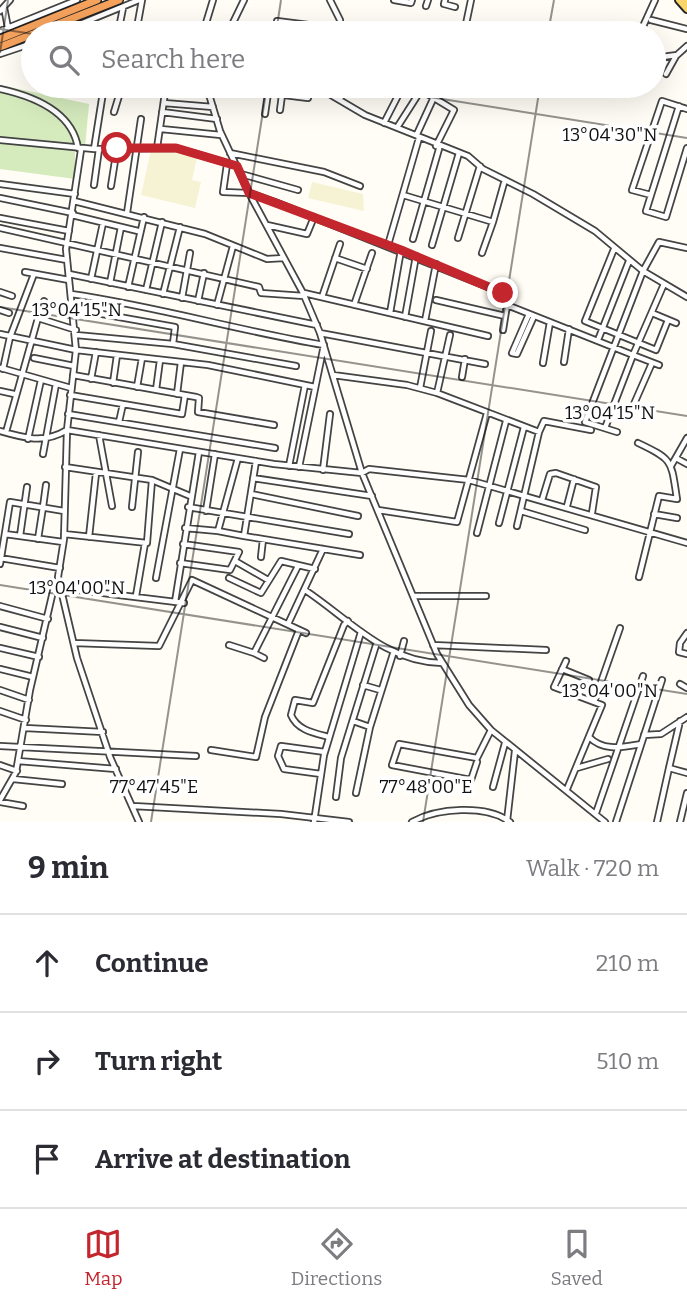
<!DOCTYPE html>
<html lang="en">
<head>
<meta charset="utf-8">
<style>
  body { margin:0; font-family:Bitter,serif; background:#f2f2f3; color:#2b2b33 }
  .stop { position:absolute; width:21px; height:21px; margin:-16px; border:5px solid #c4262e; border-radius:50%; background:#fff }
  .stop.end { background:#c4262e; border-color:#fff; box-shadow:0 2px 7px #0008 }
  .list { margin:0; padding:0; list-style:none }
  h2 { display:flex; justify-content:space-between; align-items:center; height:91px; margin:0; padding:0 28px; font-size:30px }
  h2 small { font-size:23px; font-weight:400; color:#7c7c81 }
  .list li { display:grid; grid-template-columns:46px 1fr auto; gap:21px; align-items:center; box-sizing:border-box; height:98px; padding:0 28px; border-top:2px solid #e1e1e2 }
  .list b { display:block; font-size:26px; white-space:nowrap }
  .list em { font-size:23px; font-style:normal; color:#7c7c81 }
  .icon { flex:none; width:38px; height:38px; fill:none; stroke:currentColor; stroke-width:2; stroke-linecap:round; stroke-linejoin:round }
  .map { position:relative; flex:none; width:687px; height:822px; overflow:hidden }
  .search { position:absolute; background:#fff; box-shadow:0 7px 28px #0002; left:21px; right:21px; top:21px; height:77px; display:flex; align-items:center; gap:18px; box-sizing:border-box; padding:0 24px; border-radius:38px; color:#7c7c81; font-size:26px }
  .sheet { height:385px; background:#fff }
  nav { display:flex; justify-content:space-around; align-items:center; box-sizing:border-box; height:98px; border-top:2px solid #e1e1e2; background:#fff; font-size:19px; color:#7c7c81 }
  nav a { display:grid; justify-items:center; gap:4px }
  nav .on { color:#c4262e }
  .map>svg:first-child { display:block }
  .farmland { fill:#f6f3d4 }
  .green { fill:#d5ebbd }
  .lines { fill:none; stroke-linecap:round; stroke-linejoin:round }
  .minor-casing { stroke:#444; stroke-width:8 }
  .major-casing { stroke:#222; stroke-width:10 }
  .highway-casing { stroke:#222; stroke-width:10 }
  .minor { stroke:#fff; stroke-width:4.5 }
  .major { stroke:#f9d66b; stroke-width:6 }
  .highway { stroke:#f5a25d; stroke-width:7 }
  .route { stroke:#c4262e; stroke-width:9 }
  .ticks { fill:none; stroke:#111; stroke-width:2; stroke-opacity:0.45 }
  .ticks-label { font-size:18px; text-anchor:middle; fill:#111; stroke:#fff; stroke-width:7; stroke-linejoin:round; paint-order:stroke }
</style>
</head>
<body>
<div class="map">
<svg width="687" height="822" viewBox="0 0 687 822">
  <rect width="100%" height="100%" fill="#fffdf5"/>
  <!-- farmland -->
  <path class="farmland" d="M151,150H172L197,158L192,180L201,182L195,208L141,195Z
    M312,182L363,194L364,211L308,198Z"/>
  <!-- green -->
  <path class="green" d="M0,85L89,104L85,147L75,146V179L0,169Z"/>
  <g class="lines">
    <defs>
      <path id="minor" d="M330,0L340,20V33
        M394,0L411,3L412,0
        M445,0L444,4L455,7
        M426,6L428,0
        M4,7L8,28
        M0,11L10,0
        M651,20L687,29
        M277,21L340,29
        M466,24L471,0
        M0,31L77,0
        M58,33L139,0
        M118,33L123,8
        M136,33L142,0
        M203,33L213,0
        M228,33L244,0
        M605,33H614
        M640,33L655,0
        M0,54L33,43
        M654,58L677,55L687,46
        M666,74L676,56
        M104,86L94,149L176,148L237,166
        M190,86L208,91
        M210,86L208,91L220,131L249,193L303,293L320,333L362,473L437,654L469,705L491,730L605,822
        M330,86L331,95L365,115L468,156L483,169L533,194L595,231L643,271L687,297
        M0,89C32,96 72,111 78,148
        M340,100L344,86
        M164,103L213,107
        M687,109L662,101L632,190L651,195L646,211L666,217L687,148
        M280,110L282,95
        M114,112L122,86
        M162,112L217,119
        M265,114L268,93L308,98L311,86
        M384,123L403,86
        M398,126L421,90L454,110L436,146
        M161,129L221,135
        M417,134L434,97
        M0,140L94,149
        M157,148L166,86
        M81,150L66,249L76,350L67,430L64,539L58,577L77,658L110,757L139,822
        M230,153L324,172L360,186
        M227,164L223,192L249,193L275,202L503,293
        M241,174L298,190
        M0,184L75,194
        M94,185L99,149
        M111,186L117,148
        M403,195L493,222L504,183
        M651,195L679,106
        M0,198L73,213
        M74,201L205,234L267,259L284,258
        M127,213L141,119
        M72,215L138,231
        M0,218L69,231
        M267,225L307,234L314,217
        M0,228L259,287L261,293L304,296
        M458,238L480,166
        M413,239L439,149
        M388,245L419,138
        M432,245L459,153
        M0,248L67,260
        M614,249L585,321L656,350L668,320
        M482,253L493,222
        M335,258L367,269
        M25,272L69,280
        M69,274L317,325
        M91,279L103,223
        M110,283L121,227
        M128,287L144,217
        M146,290L162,222
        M0,292L12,296
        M304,293L488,336
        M71,294C156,306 239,331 324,345L299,467
        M163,294L180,227
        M322,297L340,244
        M182,298L190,253
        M436,300L505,316
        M198,301L204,273
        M217,305L233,246
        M354,305L372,253
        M74,309L175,327L173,344L76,335
        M0,310L9,313
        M390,313L401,250
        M652,313L676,323
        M529,314L512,353L517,354L534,316
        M405,317L416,256
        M38,318L44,301
        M425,321L436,264
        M503,330L507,305L633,355L664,284
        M320,333L485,364
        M0,334L76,350L208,365L315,387
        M598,340L629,261
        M173,344L296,366
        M34,358L74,366
        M564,362L569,329
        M543,363L550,322
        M1,368L71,388
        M3,369L10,337L34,274
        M73,375L196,397L199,398L198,412L274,425
        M333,375L407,385L437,393L539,432L544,421L591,430
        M462,377L465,359
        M91,379L96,352
        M113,383L117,355
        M137,387L142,358
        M420,388L431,331
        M156,390L160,360
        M0,391L14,394
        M437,393L450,335
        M177,394L181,362
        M70,395L182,414L185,395
        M630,413L652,363
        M68,414L275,448
        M119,422L123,404
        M605,428L633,355L659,365
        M0,431C24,438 44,444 67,430L274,464L362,473L369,469L469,480L687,543
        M6,432L38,318L76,330
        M617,432L585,422L643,271L659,242L687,248
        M99,435L112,506
        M28,439L41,380
        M638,443C674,460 671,461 677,499L659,496L639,577
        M43,454L56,384
        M676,458L687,464
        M289,466L305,385
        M671,466L687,438
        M65,467L152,480L190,496
        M323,470L330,414
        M253,478L372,496
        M251,494L358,516
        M542,500L550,474L556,473L596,487L592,513
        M567,506L574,479
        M43,507L46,485
        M132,507L138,452
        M188,507L349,534
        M378,510L457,522L487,413
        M206,511L215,454
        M521,511L585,530
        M654,514L677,518
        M499,523L524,427
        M517,526L539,432
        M185,528L218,531L238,458
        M218,531L244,536L256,461
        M477,533L506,421
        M5,534L63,542
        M64,534L147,543L152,480
        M20,536L27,487
        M244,536L360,555
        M89,537L96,473
        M38,539L43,507
        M261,557L263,539
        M0,558L60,568
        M235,561L268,580
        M180,563L230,570L239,552L183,544
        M0,564L10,502L64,511
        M156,578L180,449
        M229,578L261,593L281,561L315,569
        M305,590C350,620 385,662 442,663
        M136,596L145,543
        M413,596H486
        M175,602L199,452
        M0,606L48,619
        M288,624L323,549
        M0,627L43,638
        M687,633L680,643L679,652L687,654
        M74,643L159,646L192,580L306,633
        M229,645L254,653L298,566
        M433,645L546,650
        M0,648L39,657
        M254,653L264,658
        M400,656L404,641
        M566,661L554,687L602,705L567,789
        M0,669L33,677
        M562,669L589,680
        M680,684L687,688
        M363,685L380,690
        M0,690L29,700
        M594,702L620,628
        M0,711L26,720
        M353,721L370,727
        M25,728L103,732
        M644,735L661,734L687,717
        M329,737C314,733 297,730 291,715L295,700L313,703L344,625L348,621
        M589,737C604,752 622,747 641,744
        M0,746L196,756
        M211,750L256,757L265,717L299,630
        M18,761L116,769
        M477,762L471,780L392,765L399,744L477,758L491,730
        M0,765L17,771
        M577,768L608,759
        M669,768L680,721
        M321,774L284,769L278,756L281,746L325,752
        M13,779L62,784
        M493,787L505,743
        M356,793L370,727L393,654
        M336,797L341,758L376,645
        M0,800L16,772L30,690L54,587L184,603
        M0,802L23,806
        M133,806L281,814L349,822
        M596,813L643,676
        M507,821L515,751
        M314,822L324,755L361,632
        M412,822C437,808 486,804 510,822
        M616,822L662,680
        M657,822L669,768L687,773
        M680,822L687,793"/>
      <path id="major" d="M679,0L687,9
        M685,0L687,2"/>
      <path id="highway" d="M35,33L119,0
        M0,39L97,0
        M0,47L33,34"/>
    </defs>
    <!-- minor casing -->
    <use href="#minor" class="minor-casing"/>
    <!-- major casing -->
    <use href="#major" class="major-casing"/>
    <!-- highway casing -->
    <use href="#highway" class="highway-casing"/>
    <!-- minor -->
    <use href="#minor" class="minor"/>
    <!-- major -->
    <use href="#major" class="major"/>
    <!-- highway -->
    <use href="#highway" class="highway"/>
  </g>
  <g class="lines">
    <!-- route -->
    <path class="route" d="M117,148H176L237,166L249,193L401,250L503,293"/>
  </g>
  <!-- ticks -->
  <path class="ticks" d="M0,29L33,34M276,33L281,0M548,33L554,0M0,53L8,0M360,86L687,138M0,307L687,416M0,585L687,694M151,822L267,86M423,822L540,86"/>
  <g class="ticks-label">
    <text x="610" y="141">13°04'30"N</text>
    <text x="77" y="316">13°04'15"N</text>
    <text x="610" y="419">13°04'15"N</text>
    <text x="77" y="594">13°04'00"N</text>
    <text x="610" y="697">13°04'00"N</text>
    <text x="154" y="793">77°47'45"E</text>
    <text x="426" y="793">77°48'00"E</text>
  </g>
</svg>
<div class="stop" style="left:117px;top:148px"></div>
<div class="stop end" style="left:503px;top:293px"></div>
<div class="search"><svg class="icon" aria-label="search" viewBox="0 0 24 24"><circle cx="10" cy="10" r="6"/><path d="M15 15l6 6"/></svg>Search here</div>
</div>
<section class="sheet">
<h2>9 min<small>Walk · 720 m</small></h2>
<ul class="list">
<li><svg class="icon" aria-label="ahead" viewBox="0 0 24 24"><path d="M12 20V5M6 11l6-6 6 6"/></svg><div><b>Continue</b></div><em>210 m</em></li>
<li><svg class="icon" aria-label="right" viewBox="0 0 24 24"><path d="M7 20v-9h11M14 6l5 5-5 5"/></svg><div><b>Turn right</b></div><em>510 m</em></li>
<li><svg class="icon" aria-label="arrive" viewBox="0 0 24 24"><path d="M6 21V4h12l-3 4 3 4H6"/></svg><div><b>Arrive at destination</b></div></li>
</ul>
</section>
<nav>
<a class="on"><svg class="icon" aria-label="map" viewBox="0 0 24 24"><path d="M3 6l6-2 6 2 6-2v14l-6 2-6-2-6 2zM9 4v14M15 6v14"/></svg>Map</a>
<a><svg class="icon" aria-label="directions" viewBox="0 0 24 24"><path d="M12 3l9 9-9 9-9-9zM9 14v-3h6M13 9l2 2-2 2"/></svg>Directions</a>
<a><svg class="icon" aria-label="saved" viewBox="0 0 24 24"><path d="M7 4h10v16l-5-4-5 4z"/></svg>Saved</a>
</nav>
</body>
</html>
